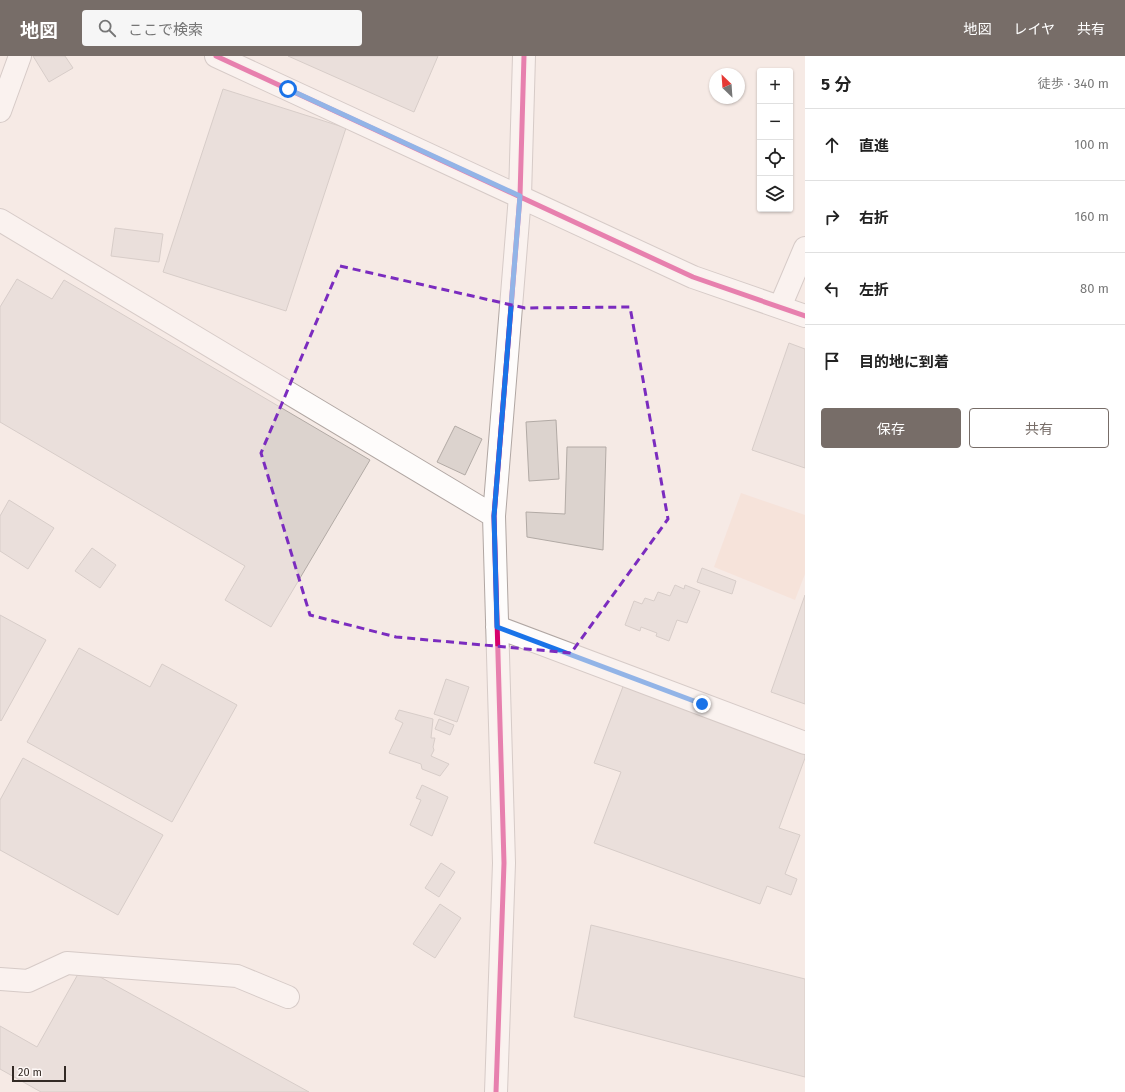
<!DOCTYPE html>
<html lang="ja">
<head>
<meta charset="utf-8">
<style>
  body { margin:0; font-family:"Fira Sans","Noto Sans JP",sans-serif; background:#f6f6f6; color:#222 }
  .controls { position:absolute; right:12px; top:12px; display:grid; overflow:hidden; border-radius:4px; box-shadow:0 1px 3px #0004 }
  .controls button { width:36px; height:36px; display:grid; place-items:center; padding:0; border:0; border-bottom:1px solid #e0e0e0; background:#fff; color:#222; font:20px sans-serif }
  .compass { position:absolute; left:709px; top:12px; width:36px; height:36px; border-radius:50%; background:#fff; box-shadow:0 1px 3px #0004; rotate:335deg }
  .scale { position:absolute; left:12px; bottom:10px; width:54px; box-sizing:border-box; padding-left:4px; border:2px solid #332a25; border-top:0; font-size:11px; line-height:14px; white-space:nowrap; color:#332a25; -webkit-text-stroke:3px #fef8f6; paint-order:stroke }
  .stop { position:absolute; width:12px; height:12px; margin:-9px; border:3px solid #1a73e8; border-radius:50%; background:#fff }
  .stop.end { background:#1a73e8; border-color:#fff; box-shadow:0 1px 4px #0008 }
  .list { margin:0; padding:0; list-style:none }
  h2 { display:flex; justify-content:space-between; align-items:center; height:52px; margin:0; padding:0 16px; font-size:17px }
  h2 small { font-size:13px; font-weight:400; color:#767676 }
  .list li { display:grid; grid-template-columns:26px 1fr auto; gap:12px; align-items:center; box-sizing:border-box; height:72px; padding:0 16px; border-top:1px solid #e0e0e0 }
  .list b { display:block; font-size:15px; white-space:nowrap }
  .list em { font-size:13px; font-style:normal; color:#767676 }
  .actions { display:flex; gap:8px; padding:12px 16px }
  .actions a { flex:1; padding:9px 0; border:1px solid #776d68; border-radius:4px; text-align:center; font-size:14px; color:#776d68 }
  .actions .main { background:#776d68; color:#fff }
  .icon { flex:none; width:22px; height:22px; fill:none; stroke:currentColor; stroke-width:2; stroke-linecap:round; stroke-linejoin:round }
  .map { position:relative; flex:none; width:805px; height:1036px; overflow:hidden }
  header { display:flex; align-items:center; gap:24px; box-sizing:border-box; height:56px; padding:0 20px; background:#776d68; color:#fff }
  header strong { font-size:19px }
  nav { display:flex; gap:22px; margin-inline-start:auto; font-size:14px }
  .search { width:280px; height:36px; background:#f6f6f6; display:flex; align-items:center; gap:10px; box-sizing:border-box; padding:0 14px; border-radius:4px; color:#767676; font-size:15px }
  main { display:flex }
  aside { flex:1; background:#fff }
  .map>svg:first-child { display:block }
  .green { fill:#f7dbcd }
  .building { fill:#dcd3ce; stroke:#b2aaa5 }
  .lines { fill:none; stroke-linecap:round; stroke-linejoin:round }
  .minor-casing { stroke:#b0a6a2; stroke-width:24 }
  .minor { stroke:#fefcfb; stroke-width:22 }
  .cycleway-casing { stroke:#fef8f6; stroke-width:8 }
  .cycleway { stroke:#d6006c; stroke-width:5 }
  .route { stroke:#1a73e8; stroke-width:5 }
  .marked { fill:none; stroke:#7b2cbf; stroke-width:3; stroke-dasharray:8 5; stroke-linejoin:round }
</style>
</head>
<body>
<header>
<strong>地図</strong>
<div class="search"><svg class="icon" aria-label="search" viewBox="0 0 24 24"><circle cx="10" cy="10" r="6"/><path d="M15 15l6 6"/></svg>ここで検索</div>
<nav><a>地図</a><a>レイヤ</a><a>共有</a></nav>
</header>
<main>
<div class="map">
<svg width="805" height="1036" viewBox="0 0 805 1036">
  <rect width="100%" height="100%" fill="#f5eae5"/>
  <!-- green -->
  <path class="green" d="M741,437L805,459V518L795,544L714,511Z"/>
  <!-- building -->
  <path class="building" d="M33,0H65L73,12L49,26Z
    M288,0H438L414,56Z
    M223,33L346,72L286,255L163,216Z
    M115,172L163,178L159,206L111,200Z
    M17,223L52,243L64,224L370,404L271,571L225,544L245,510L0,366V251Z
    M789,287L805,293V412L752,394Z
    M556,364L559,423L529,425L526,366Z
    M455,370L482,383L465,419L437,406Z
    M567,391H606L603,494L527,481L526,456L565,458Z
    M9,444L54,472L28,513L0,495V460Z
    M92,492L116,509L100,532L75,515Z
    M702,512L736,525L732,538L697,526Z
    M675,529L684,533L685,529L700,535L687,567L677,564L669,585L656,580L657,577L641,571L640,575L625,569L634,545L642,548L645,542L654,545L658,536L670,540Z
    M805,539V648L771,636Z
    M0,559L46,584L1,665L0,664Z
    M79,592L150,631L162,608L237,649L172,766L27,686Z
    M446,623L469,631L457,666L434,658Z
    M624,628L805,695V702L779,772L800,779L785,818L797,823L791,839L767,830L760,848L594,787L621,716L594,707Z
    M399,654L433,663L431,682H435L433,691L434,694L431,700L449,708L440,720L422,713L421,708L389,697L403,667L395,663Z
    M439,663L454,669L450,679L435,673Z
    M23,702L163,779L118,859L0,794V744Z
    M422,729L448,741L432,780L410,769L421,744L416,742Z
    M441,807L455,816L439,841L425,832Z
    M440,848L461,862L435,902L413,888Z
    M591,869L805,923V1021L574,961Z
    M82,911L309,1036H41L0,1013V970L37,991Z"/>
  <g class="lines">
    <defs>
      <path id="minor" d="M216,0L693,221L805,260
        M0,55L20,0
        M0,164L494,460
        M780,251L805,192
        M497,571L805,687
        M0,923L28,925L67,907L237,920L288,941
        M496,1036L504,807L494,460L520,140L524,0"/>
    </defs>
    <!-- minor casing -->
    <use href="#minor" class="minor-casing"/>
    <!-- minor -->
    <use href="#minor" class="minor"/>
    <defs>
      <path id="cycleway" d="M216,0L693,221L805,260
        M496,1036L504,807L494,460L520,140L524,0"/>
    </defs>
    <!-- cycleway casing -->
    <use href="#cycleway" class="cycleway-casing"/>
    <!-- cycleway -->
    <use href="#cycleway" class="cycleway"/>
  </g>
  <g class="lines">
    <!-- route -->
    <path class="route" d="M288,33L520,140L494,460L497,571L702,648"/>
  </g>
  <!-- marked area -->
  <path d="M0 0H805V1036H0ZM340,210L525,252L630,251L668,463L571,597L396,581L310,559L261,397Z" fill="#f5eae5" fill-opacity=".55" fill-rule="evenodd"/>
  <path class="marked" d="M340,210L525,252L630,251L668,463L571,597L396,581L310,559L261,397Z"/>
</svg>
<div class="controls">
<button>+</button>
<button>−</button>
<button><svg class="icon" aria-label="locate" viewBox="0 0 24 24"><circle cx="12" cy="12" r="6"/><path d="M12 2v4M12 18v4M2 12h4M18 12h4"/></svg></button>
<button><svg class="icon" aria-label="layers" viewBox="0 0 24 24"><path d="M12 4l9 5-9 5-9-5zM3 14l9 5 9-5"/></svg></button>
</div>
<svg class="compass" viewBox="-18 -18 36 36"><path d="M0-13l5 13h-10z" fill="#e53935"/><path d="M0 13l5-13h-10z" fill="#767676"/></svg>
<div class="scale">20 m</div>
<div class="stop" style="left:288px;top:33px"></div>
<div class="stop end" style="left:702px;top:648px"></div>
</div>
<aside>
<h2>5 分<small>徒歩 · 340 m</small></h2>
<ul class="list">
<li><svg class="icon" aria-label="ahead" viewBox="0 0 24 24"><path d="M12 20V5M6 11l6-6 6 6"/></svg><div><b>直進</b></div><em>100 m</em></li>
<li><svg class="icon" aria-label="right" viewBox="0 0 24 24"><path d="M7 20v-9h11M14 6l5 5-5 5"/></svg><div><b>右折</b></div><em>160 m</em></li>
<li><svg class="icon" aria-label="left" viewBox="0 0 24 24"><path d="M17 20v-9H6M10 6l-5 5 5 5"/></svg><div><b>左折</b></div><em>80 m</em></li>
<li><svg class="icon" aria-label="arrive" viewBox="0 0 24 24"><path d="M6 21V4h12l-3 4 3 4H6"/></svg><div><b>目的地に到着</b></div></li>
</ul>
<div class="actions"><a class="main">保存</a><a>共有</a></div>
</aside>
</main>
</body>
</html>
